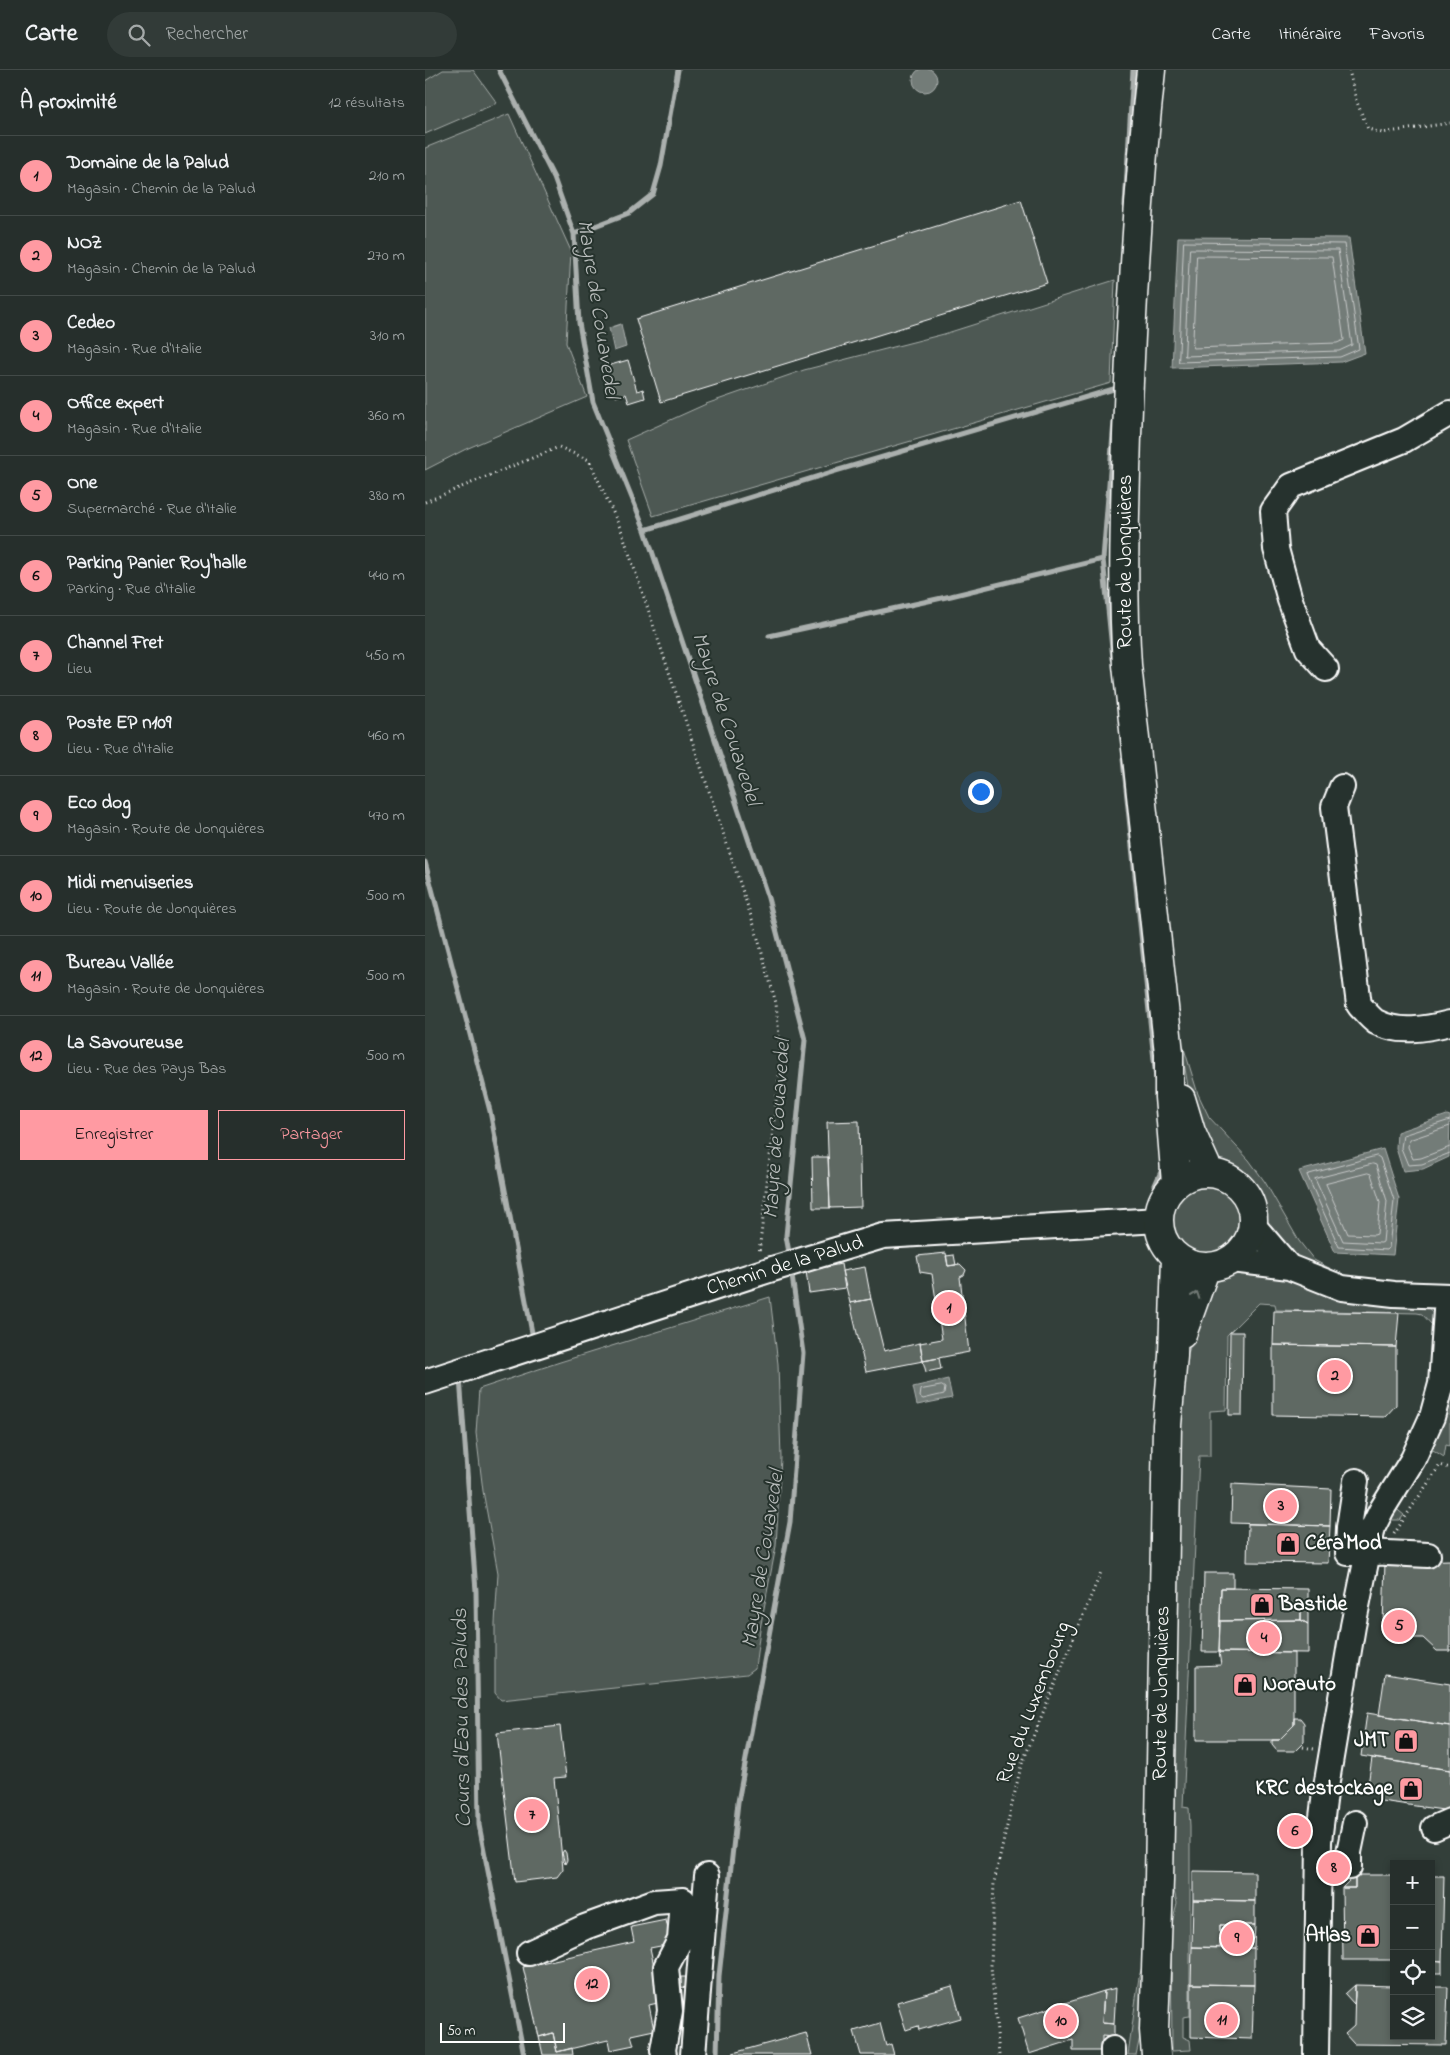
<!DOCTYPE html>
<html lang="fr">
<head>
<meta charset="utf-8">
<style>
  body { margin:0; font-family:"Indie Flower",sans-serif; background:#323b38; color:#f1f3f6 }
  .controls { position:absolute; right:15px; bottom:15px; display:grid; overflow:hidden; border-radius:0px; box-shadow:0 2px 8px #0003 }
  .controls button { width:45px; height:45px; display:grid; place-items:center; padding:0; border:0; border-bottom:1px solid #424a48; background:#262f2c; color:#f1f3f6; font:25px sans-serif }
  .scale { position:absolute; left:15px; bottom:12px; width:125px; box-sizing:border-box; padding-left:5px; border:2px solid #fff; border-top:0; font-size:14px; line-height:18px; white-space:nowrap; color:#fff; -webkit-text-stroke:4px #26332d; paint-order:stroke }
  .you { position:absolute; left:555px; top:721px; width:18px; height:18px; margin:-12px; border:4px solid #fff; border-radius:50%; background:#1a73e8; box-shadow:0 0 0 8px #1a73e833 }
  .badge { display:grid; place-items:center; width:32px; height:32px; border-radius:50%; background:#ff9aa2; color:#111; font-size:16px; font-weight:700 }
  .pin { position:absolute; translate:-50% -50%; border:2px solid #fff; box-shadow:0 1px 5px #0006 }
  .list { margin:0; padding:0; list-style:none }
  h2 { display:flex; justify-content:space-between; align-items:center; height:65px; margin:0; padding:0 20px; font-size:21px }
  h2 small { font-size:16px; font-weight:400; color:#a4a9a9 }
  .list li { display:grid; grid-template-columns:32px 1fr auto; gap:15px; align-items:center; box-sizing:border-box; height:80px; padding:0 20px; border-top:1px solid #424a48 }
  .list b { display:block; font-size:19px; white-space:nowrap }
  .list p { margin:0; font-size:16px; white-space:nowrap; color:#a4a9a9 }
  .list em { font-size:16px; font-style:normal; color:#a4a9a9 }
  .actions { display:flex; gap:10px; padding:15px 20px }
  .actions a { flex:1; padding:11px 0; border:1px solid #ff9aa2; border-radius:0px; text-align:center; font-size:18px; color:#ff9aa2 }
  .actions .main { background:#ff9aa2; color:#111 }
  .icon { flex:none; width:28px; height:28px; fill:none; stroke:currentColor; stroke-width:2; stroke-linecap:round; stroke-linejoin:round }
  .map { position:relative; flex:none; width:1025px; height:1985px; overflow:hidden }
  header { display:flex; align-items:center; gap:30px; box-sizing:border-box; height:70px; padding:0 25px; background:#262f2c; border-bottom:1px solid #424a48 }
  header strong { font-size:24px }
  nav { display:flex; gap:28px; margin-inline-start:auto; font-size:18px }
  .search { width:350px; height:45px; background:#323b38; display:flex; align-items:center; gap:12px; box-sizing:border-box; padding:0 18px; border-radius:28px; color:#a4a9a9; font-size:19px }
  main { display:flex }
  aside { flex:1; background:#262f2c }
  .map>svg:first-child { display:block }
  .green { fill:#4d5853; stroke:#a6aca9 }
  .water { fill:#737b78; stroke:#abb0ae }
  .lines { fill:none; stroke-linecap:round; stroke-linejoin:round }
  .shore { stroke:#c7cac9; stroke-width:1 }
  .stream { stroke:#abb0ae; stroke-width:5 }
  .building { fill:#5f6964; stroke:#fff }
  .minor-casing { stroke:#fff; stroke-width:28 }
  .major-casing { stroke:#fff; stroke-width:31 }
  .path { stroke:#fff; stroke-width:3; stroke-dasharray:1 4; stroke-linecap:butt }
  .minor { stroke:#26332d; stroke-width:24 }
  .major { stroke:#26332d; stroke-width:28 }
  .oneway { stroke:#727a76 }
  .labels { text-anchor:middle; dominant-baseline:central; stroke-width:4; stroke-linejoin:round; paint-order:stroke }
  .street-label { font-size:21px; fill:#fff; stroke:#26332d }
  .poi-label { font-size:21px; font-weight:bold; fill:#fff; stroke:#26332d; text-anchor:start }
  .water-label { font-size:22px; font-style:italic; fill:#b9bdbc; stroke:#26332d }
</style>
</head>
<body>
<header>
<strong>Carte</strong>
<div class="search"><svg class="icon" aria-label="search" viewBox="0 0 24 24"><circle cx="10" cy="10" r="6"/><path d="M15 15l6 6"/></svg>Rechercher</div>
<nav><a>Carte</a><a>Itinéraire</a><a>Favoris</a></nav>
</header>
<main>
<aside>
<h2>À proximité<small>12 résultats</small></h2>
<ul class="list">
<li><span class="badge">1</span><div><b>Domaine de la Palud</b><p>Magasin · Chemin de la Palud</p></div><em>210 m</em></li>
<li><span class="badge">2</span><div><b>NOZ</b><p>Magasin · Chemin de la Palud</p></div><em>270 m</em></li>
<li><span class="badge">3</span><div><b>Cedeo</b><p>Magasin · Rue d'Italie</p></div><em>310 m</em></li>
<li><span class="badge">4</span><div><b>Office expert</b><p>Magasin · Rue d'Italie</p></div><em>360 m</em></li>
<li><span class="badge">5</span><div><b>One</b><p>Supermarché · Rue d'Italie</p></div><em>380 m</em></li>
<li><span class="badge">6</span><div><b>Parking Panier Roy'halle</b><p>Parking · Rue d'Italie</p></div><em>440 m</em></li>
<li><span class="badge">7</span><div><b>Channel Fret</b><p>Lieu</p></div><em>450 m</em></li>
<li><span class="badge">8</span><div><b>Poste EP n109</b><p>Lieu · Rue d'Italie</p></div><em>460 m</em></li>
<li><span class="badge">9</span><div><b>Eco dog</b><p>Magasin · Route de Jonquières</p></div><em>470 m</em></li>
<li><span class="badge">10</span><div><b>Midi menuiseries</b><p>Lieu · Route de Jonquières</p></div><em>500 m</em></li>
<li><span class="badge">11</span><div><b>Bureau Vallée</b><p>Magasin · Route de Jonquières</p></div><em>500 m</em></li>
<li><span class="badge">12</span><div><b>La Savoureuse</b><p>Lieu · Rue des Pays Bas</p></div><em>500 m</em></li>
</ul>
<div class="actions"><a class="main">Enregistrer</a><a>Partager</a></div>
</aside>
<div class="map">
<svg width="1025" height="1985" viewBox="0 0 1025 1985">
  <rect width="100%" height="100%" fill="#333f3a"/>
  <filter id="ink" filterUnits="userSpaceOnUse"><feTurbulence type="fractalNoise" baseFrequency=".02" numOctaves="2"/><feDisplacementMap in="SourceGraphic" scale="10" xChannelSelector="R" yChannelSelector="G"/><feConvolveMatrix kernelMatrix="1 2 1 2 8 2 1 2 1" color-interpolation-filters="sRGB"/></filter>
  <g filter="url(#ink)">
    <!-- green -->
    <path class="green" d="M18,0H48L72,33L0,64V11Z
      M84,44L146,181L141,273L162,327L41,379L0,400V78Z
      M690,210L686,313L228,446L201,370L281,334L379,300L519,264Z
      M755,970L757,972L773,1024L784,1047L824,1090L840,1112L874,1171L889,1190L921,1207L893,1199L868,1185L842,1157L837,1125L828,1111L818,1100L789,1087L765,1028Z
      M748 1150a35 35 0 1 1 70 0a35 35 0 1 1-70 0Z
      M814,1201L850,1204L870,1213L902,1223L1001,1235L1007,1242L1010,1251L1007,1255L997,1244L992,1243L851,1240L850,1234L834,1233L802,1265L801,1340L785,1341V1386H774L758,1737L764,1738L765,1756V1946L758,1947V1967L765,1970L766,1980L747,1981L746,1856L752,1833L745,1805L749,1476L758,1301L783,1215L789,1208Z
      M345,1227L353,1294L356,1388L351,1476L335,1559L330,1598L322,1604L76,1630L70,1623V1553L73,1503L58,1421L51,1363L54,1319L135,1292Z
      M1025,1301V1376L1021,1375L1019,1387L1008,1380L969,1437L979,1445L975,1450H967L964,1447C967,1427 984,1410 994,1393C1010,1366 1020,1333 1025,1301Z
      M718,1894L715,1967L711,1985H703L714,1907Z"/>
    <!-- water -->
    <path class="water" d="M488 10a12 12 0 1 1 24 0a12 12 0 1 1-24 0Z
      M753,167L924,168L940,283L916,292L747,298Z
      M196,254L201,277L189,281L184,258Z
      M1022,1045L1025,1046L1024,1087L998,1099L978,1101L971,1078L972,1062Z
      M958,1079L974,1129L968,1185L910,1182L874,1101Z
      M523,1309L527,1328L492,1335L488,1317Z"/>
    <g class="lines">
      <!-- shore -->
      <path class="shore" d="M759,172L919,174L934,279L915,287L754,292Z
        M765,179L913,180L927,275L914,281L760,286Z
        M772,186L907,187L919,270L912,273L768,278Z
        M1025,1050L978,1065L976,1078L983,1095L997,1094L1025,1083
        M1025,1056L984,1070L983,1077L988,1089L996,1088L1025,1077
        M952,1086L955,1088L969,1130L964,1178L962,1180L914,1177L882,1105Z
        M948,1094L951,1095L962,1131L958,1172L956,1173L918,1171L890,1109Z
        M943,1103L946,1104L955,1132L952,1164L949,1165L923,1164L901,1114Z
        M517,1316L520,1318L519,1324L498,1329L495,1327L496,1320Z"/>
      <!-- stream -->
      <path class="stream" d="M74,0L129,108L149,164L154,253L168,332L220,460L343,828L380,970L361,1166L365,1188
        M700,136L708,0
        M149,164L204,143L228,124L236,96L253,0
        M220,460L407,402L692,318
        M344,566L526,526L678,489
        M688,589L678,489L689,351
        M698,689L731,1009
        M0,792L65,1041L108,1268
        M730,1115L739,1095
        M35,1308L51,1521L54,1755L99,1985
        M292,1985L294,1906L313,1732L365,1452L378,1283L366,1199"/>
    </g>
    <!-- building -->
    <path class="building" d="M596,130L622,213L236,332L211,249Z
      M203,290L212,321L218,319L220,328L204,333L201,324L191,327L182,296Z
      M434,1051L436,1137L405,1138L402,1052Z
      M387,1087H403L405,1138H388Z
      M521,1183L523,1196L535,1194L541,1200L539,1205L535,1207L544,1282L498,1291L495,1273L517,1269L507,1204L495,1202L492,1186Z
      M529,1185L531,1195L523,1196L521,1186Z
      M416,1194L420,1218L384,1223L381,1201Z
      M440,1197L446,1229L425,1233L417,1201Z
      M446,1229L459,1281L495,1273L498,1291L441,1302L425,1233Z
      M849,1241L974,1243L971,1277L848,1275Z
      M805,1262H818L817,1345H804Z
      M848,1275L971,1277V1335L960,1347L848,1345Z
      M514,1288L516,1299L501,1302L498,1291Z
      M807,1414L906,1419L905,1456L806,1453Z
      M823,1454L905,1456L903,1493L822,1492Z
      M1025,1490V1581H1012L998,1568H971L958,1555L960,1492Z
      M779,1503H808V1518H796L794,1582H777Z
      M796,1518L883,1519V1533L876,1537V1550L795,1551Z
      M883,1533V1554L876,1550V1537Z
      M876,1550L883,1554V1583L794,1582L795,1551Z
      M958,1555L971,1568H964L958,1562Z
      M794,1582L869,1583V1655L854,1670H771V1596L796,1595Z
      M960,1604L1025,1614V1656L954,1645Z
      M942,1643L1025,1656V1700L936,1686Z
      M869,1648H875L879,1653V1672L870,1681H852L847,1675V1670H854L869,1655Z
      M135,1656L141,1707L129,1708L138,1799L132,1807L90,1812L72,1663Z
      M947,1688L1025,1700V1741L956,1731L943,1715Z
      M139,1780L141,1783L142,1790L140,1794L137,1783Z
      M904,1793L915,1794V1804L904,1803Z
      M768,1801L830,1802V1831L768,1830Z
      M930,1805H969V1890H918L917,1818H930Z
      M930,1805V1818H917Z
      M1006,1806H1019L1017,1891L1006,1890Z
      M768,1830L830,1831V1855H795V1878L767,1877Z
      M241,1850L246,1874L225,1878L237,1932L224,1935L229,1960L206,1965L209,1975L185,1980L183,1970L132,1982L128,1963L114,1967L98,1897L209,1872L206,1857Z
      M795,1855H830L829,1878H795Z
      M767,1877L829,1878V1915L766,1914Z
      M1006,1890L1017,1891V1903H1006Z
      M256,1907H262V1918L256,1917Z
      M766,1914L829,1915L827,1969L766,1967Z
      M930,1915L969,1916V1966H1006V1917H1023L1021,1975L929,1974L920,1964L929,1956Z
      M930,1915V1926L929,1934L920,1924Z
      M527,1916L536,1948L494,1960L493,1956L481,1960L472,1932Z
      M691,1918L689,1954L677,1953L679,1921Z
      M679,1921L677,1953L689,1954V1967L677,1966V1981H648V1970L604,1984L593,1948Z
      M455,1953L461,1976L466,1974L469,1985H436L429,1961Z
      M128,1963L132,1982L147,1978L148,1985H118L114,1967Z
      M381,1963L387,1985H309L308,1983Z"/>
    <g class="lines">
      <defs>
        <path id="minor" d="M901,599L883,579L865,530L851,479L848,441L866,416L979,370L1025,343
          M917,717L909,737L934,935C939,940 945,948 951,952C974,964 1001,959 1025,953
          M828,1155L864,1197
          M807,1190L864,1197L917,1218L969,1224L1025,1226
          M0,1312L344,1200L458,1166L734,1150
          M931,1411L924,1457L923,1483L942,1482L1003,1485
          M1009,1758L1025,1751
          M924,1797V1782L930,1753
          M104,1883L160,1857L229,1832L258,1830L255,1870L241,1897L245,1941L238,1980L239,1985
          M268,1985L282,1806
          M688,1985V1979
          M891,1985L894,1771L900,1723L928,1556L948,1457L957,1439L988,1389L1007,1347L1016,1314L1022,1226"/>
        <path id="major" d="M726,0C713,121 706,243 702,365C700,442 697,518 702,595L744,983V1027L751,1113
          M756,1029L766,1062L784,1102
          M734 1150a47 47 0 1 1 94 0a47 47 0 1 1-94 0Z
          M757,1264L781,1197
          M731,1985L729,1960L734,1810L742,1355L748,1286L751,1186"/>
      </defs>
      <!-- minor casing -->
      <use href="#minor" class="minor-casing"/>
      <!-- major casing -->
      <use href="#major" class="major-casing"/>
      <!-- path -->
      <path class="path" d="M924,0L931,30L943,59L957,63L1025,53
        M0,432L134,377L164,390L197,462L330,858L351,933L356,988L334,1183
        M969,1464L1015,1395L1025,1398
        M878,1677L889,1679
        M574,1985L566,1896L569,1812L596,1696L676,1502"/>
      <!-- minor -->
      <use href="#minor" class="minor"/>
      <!-- major -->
      <use href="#major" class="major"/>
    </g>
    <!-- one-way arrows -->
    <defs><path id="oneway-chevron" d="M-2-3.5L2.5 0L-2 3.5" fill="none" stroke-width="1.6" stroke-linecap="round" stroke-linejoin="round" transform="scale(1.25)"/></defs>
    <use class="oneway" href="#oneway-chevron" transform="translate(771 1225) rotate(-70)"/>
  </g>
  <!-- icons -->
  <defs>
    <symbol id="shop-square" viewBox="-11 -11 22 22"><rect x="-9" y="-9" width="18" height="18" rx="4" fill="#ff9aa2" stroke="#26332d"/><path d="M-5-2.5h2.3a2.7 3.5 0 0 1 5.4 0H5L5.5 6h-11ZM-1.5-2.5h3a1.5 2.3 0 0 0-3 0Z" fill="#111"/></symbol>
  </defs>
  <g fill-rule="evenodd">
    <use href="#shop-square" x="849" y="1460" width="28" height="28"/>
    <use href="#shop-square" x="823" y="1521" width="28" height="28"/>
    <use href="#shop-square" x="806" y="1601" width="28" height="28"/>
    <use href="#shop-square" x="967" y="1657" width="28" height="28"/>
    <use href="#shop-square" x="972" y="1705" width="28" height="28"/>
    <use href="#shop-square" x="929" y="1852" width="28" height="28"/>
  </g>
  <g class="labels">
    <!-- street labels -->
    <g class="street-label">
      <text transform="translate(701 492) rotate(-90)">Route de Jonquières</text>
      <text transform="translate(360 1196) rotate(-17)">Chemin de la Palud</text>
      <text transform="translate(737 1623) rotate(-89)">Route de Jonquières</text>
      <text transform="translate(609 1633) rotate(-69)">Rue du Luxembourg</text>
    </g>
    <!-- poi labels -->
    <g class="poi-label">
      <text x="880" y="1474">Céra'Mod</text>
      <text x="854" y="1535">Bastide</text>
      <text x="838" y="1615">Norauto</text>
      <text x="964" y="1671" text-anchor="end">JMT</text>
      <text x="968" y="1719" text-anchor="end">KRC destockage</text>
      <text x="926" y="1866" text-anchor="end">Atlas</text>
    </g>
    <!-- water labels -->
    <g class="water-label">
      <text transform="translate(172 239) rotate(81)">Mayre de Couavedel</text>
      <text transform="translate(300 649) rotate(72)">Mayre de Couavedel</text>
      <text transform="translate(353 1059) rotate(-86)">Mayre de Couavedel</text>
      <text transform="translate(339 1489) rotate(-81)">Mayre de Couavedel</text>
      <text transform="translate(38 1648) rotate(-91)">Cours d'Eau des Paluds</text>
    </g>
  </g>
</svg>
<div class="controls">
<button>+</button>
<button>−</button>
<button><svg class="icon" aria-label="locate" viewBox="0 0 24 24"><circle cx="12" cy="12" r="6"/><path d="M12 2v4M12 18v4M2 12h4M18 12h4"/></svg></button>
<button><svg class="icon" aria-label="layers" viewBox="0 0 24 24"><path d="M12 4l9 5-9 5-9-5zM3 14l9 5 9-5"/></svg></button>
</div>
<div class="scale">50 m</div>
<div class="you"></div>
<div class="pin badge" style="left:524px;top:1238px">1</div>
<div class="pin badge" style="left:910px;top:1306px">2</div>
<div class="pin badge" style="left:856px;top:1436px">3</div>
<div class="pin badge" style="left:839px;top:1568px">4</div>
<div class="pin badge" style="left:974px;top:1556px">5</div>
<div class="pin badge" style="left:870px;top:1761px">6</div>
<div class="pin badge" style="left:107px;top:1745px">7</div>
<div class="pin badge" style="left:909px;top:1798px">8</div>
<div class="pin badge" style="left:812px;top:1868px">9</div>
<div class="pin badge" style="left:636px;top:1951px">10</div>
<div class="pin badge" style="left:797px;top:1950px">11</div>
<div class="pin badge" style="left:167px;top:1914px">12</div>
</div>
</main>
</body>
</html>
